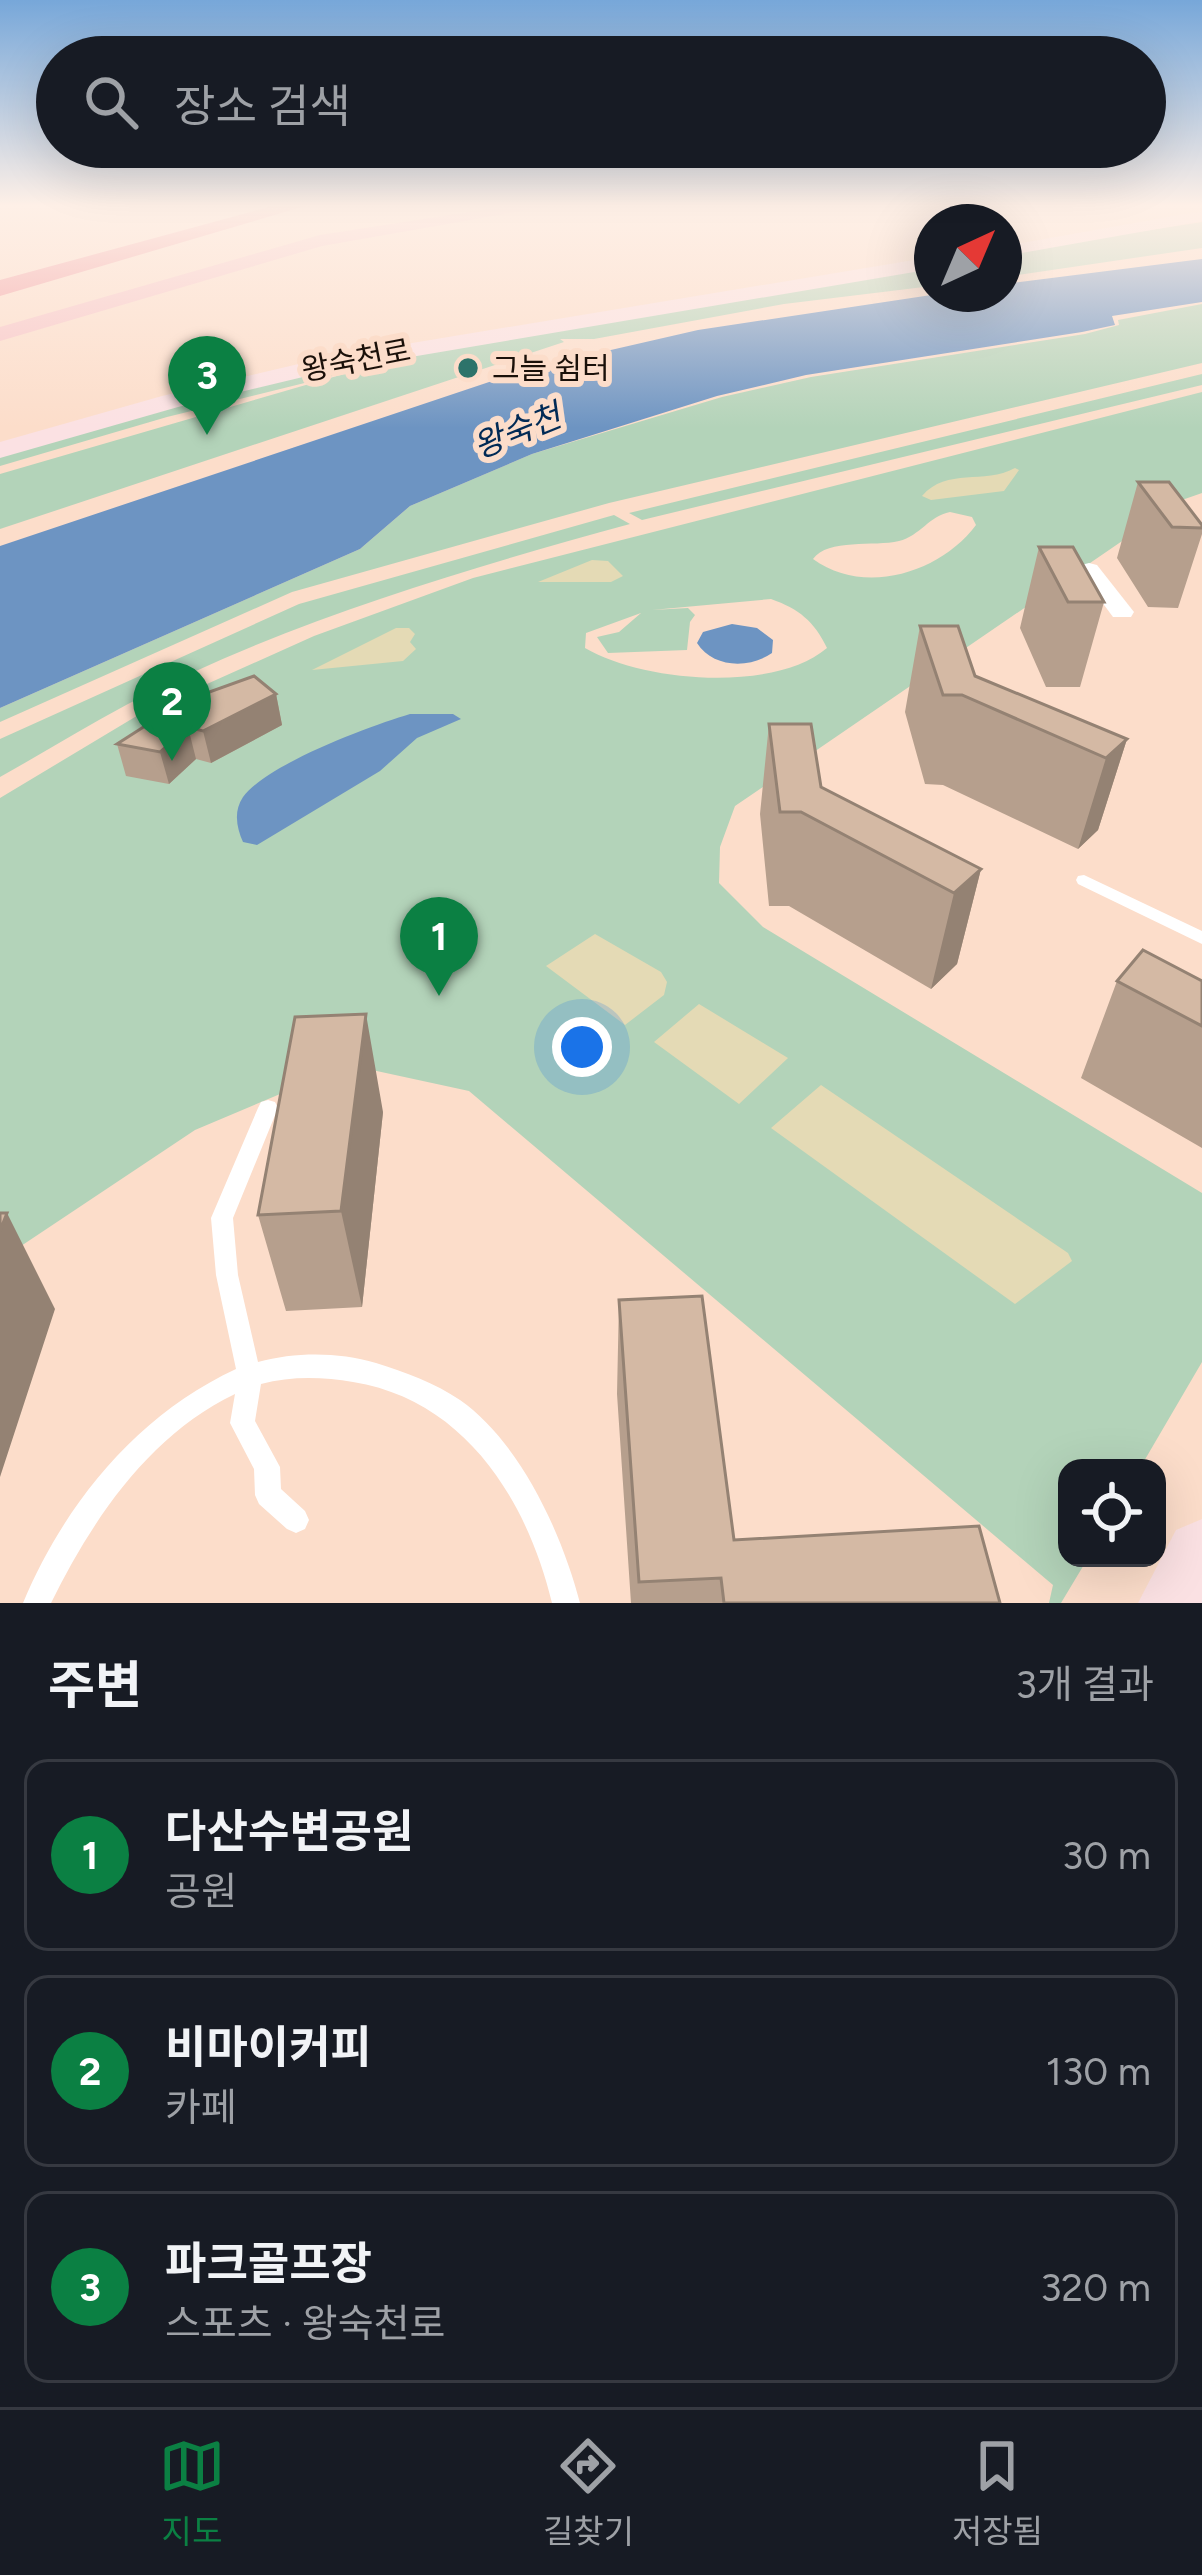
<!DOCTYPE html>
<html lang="ko">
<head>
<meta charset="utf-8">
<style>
  body { margin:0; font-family:Figtree,"Noto Sans KR",sans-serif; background:#20242c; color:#f1f3f6 }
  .controls { position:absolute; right:36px; bottom:36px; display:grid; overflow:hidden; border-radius:24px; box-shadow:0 12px 48px #0002 }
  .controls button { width:108px; height:108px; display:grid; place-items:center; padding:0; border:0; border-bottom:3px solid #363941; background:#171b24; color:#f1f3f6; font:60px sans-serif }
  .compass { position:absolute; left:914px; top:204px; width:108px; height:108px; border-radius:50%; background:#171b24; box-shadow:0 12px 48px #0002; rotate:44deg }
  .you { position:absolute; left:582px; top:1047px; width:42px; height:42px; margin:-30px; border:9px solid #fff; border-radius:50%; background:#1a73e8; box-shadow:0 0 0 18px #1a73e833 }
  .badge { display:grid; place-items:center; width:78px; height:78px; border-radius:50%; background:#0b8043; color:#fff; font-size:39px; font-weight:700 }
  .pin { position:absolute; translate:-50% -99px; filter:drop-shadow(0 3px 6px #0008) }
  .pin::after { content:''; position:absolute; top:63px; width:42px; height:36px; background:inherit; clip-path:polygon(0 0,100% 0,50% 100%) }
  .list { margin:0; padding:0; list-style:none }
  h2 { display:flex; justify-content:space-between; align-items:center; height:156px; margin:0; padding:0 48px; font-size:51px }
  h2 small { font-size:39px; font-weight:400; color:#9ea1a6 }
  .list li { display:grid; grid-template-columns:78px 1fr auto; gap:36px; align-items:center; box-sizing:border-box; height:192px; margin:0 24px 24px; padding:0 24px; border:3px solid #363941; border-radius:24px }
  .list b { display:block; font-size:45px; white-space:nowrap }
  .list p { margin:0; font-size:39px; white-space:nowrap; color:#9ea1a6 }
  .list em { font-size:39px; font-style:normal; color:#9ea1a6 }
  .icon { flex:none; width:66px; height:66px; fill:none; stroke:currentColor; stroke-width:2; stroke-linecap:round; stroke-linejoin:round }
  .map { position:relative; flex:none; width:1202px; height:1603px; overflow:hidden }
  .search { position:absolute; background:#171b24; box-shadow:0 12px 48px #0002; left:36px; right:36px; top:36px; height:132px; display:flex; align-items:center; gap:30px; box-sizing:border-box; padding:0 42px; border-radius:66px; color:#9ea1a6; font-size:45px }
  .sheet { height:804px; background:#171b24 }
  nav { display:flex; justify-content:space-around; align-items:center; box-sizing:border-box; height:168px; border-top:3px solid #363941; background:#171b24; font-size:33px; color:#9ea1a6 }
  nav a { display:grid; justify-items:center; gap:6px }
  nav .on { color:#0b8043 }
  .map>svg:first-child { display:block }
  .green { fill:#b3d3b9; fill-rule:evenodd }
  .sand { fill:#e4dab5 }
  .water { fill:#6d94c2 }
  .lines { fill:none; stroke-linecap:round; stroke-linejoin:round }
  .stream { stroke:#6d94c2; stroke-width:4.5 }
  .lane { fill:#fff; fill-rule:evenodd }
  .street { fill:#fff; fill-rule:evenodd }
  .secondary { fill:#fbe1e3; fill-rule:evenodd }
  .primary { fill:#f7c4c7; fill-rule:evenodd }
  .highway { fill:#f19ca2; fill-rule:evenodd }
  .wall { fill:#b69f8d }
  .shaded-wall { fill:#948273 }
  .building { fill:#d4b9a4; stroke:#948273; stroke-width:3 }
  .poi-dot { fill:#2d736a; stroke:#fcddca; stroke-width:4.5 }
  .labels { text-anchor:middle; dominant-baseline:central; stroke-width:12; stroke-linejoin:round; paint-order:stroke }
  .far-street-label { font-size:30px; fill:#1a1009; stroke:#fcddca }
  .far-poi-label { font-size:30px; fill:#1a1009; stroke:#fcddca; text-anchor:start }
  .far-water-label { font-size:33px; font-style:italic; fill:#012a55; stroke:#fcddca }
</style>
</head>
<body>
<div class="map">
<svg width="1202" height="1603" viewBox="0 0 1202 1603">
  <rect width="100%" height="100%" fill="#fcddca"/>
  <!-- green -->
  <path class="green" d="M1202,222V248L1004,277V253Z
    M932,265V286L784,304L594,339H560L564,342L0,529V474L361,369L167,417L0,466V453L303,372Z
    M1202,304V363L609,503L292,592L0,722V708L360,549L410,506L532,454L722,397L811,377L1085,334L1119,325L1118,320Z
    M1202,374V385L642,520L629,513Z
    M1202,392V493L1182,500L735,806L720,847L719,883L763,927L1202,1193V1362L1140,1468H1067V1558H1088L1061,1603H1049L1053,1585L469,1091L349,1065L195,1130L0,1260V798L140,714L314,636L473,578ZM950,512L972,517L976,525C941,572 865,597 813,559C828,538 874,547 899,541C920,536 929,516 950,512ZM771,599C799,609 814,621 827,648C774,693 643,682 585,648L586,633L641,613L619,632L597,637L608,653L687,650L690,622L695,615L688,608L652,610Z
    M614,515L630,524C462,570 283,623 128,704C85,727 43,753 0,777V739L299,604Z"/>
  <!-- sand -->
  <path class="sand" d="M1015,468L1019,470L1004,491L931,500L922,496C947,467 984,485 1015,468Z
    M592,560L608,561L623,576L611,582H538Z
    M396,628H409L415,634L410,642L416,649L403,661L312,670Z
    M595,934L661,972L667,982L664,995L625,1025L546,966Z
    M699,1004L788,1058L739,1104L654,1042Z
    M821,1085L1068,1253L1072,1261L1015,1304L771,1128Z"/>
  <!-- water -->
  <path class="water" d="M1202,259V302L1112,316L1115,325L1082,332L806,375L717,396L532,454L410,506L360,549L0,708V546L528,369L698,330L938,294H1004V284Z
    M732,624L757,628L773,640L772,653C749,669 713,668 697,643L703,632Z
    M410,714H453L461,719L417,738L380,771L257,845L243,842C237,828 233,812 243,797C267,764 370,726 410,714Z"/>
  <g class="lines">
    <!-- stream -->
    <path class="stream" d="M956,204L977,222"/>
    <!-- lane -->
    <path class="lane" d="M1084,875L1202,931V944L1078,884L1076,880L1078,876Z
      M268,1100L275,1102L278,1108L233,1218L238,1275L258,1362C296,1352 338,1352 376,1363C405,1372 435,1383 460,1400C521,1443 562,1534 580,1603H552C527,1500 465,1400 353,1382C323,1377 291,1376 261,1384L255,1421L280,1467L281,1489L305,1511L309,1520L305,1529L296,1533L287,1529L259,1504L255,1495L254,1469L230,1423L235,1394C149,1435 92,1520 51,1603H23C65,1503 137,1415 236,1369L216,1275L211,1218L258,1108L261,1102Z"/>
    <!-- street -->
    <path class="street" d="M1089,563L1097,565L1134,612L1131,617H1113L1078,570L1081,565Z"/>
    <!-- secondary -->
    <path class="secondary" d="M1202,211V221L1004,256V246Z
      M932,257V269L328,371L178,407L0,458V442L162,396L328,357Z
      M1202,1519V1603H1138L1176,1530Z"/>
    <!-- primary -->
    <path class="primary" d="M522,204H561L322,246L0,341V327L320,235Z"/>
    <!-- highway -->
    <path class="highway" d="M280,204H312L0,296V280Z"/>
  </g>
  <!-- wall -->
  <path class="wall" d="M1138,482L1202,525V534L1178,608L1148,607L1117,558Z
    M1039,547L1104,602L1080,687H1046L1020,628Z
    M920,626L975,676L1127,739L1098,830L1078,849L943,785L925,784L905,712Z
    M276,694L282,725L211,763L196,759L169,784L126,776L117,744Z
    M769,724L821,787L981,869L957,964L931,989L789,906H769L760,814Z
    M1117,981H1202V1148L1081,1078Z
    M383,1112L362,1307L286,1311L258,1215Z
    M619,1300L734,1540L1000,1603H631L617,1394Z"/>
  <!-- shaded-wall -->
  <path class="shaded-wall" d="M276,694L282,725L211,763L203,731Z
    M188,727L196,759L169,784L160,752Z
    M1127,739L1098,830L1078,849L1106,758Z
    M981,869L957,964L931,989L954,893Z
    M366,1014L383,1112L362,1307L341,1211Z
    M7,1213L55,1309L0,1477V1231Z"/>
  <!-- building -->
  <path class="building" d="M1138,482H1169L1202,525V528L1172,527Z
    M1039,547H1073L1104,602H1068Z
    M920,626H958L975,676L1127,739L1106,758L962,695H943Z
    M254,676L276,694L203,731L188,727L160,752L117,744L184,701Z
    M769,724H811L821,787L981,869L954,893L801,812H780Z
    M1143,950L1202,981V1026L1117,981Z
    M366,1014L341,1211L258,1215L295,1017Z
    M0,1213H7L0,1231Z
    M702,1296L734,1540L979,1526L1000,1603H724L721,1578L639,1582L619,1300Z"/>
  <!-- sky -->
  <linearGradient id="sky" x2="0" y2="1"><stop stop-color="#77a7d9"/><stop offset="0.48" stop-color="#fef0e7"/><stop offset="1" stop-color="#fef0e7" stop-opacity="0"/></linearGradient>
  <rect width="1202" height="428" fill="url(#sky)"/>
  <!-- markers -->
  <circle class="poi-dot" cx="468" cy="368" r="12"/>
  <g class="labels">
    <!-- far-street labels -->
    <g class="far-street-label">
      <text transform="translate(356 360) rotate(-11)">왕숙천로</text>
    </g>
    <!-- far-poi labels -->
    <g class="far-poi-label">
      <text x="492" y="368">그늘 쉼터</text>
    </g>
    <!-- far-water labels -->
    <g class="far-water-label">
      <text transform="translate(517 431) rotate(-22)">왕숙천</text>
    </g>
  </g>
</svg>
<div class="controls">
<button><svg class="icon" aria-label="locate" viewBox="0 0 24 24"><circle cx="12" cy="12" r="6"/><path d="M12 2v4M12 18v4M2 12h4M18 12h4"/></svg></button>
</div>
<svg class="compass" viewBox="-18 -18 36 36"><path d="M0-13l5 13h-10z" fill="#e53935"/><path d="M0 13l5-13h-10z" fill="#9ea1a6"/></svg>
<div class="you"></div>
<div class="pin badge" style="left:439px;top:996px">1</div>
<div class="pin badge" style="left:172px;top:761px">2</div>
<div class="pin badge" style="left:207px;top:435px">3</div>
<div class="search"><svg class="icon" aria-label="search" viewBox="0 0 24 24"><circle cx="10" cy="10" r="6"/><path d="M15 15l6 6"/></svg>장소 검색</div>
</div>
<section class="sheet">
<h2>주변<small>3개 결과</small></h2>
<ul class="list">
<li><span class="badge">1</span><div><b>다산수변공원</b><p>공원</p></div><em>30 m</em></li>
<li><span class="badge">2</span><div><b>비마이커피</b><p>카페</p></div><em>130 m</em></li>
<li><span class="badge">3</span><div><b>파크골프장</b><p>스포츠 · 왕숙천로</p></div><em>320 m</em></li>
</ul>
</section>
<nav>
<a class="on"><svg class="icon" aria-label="map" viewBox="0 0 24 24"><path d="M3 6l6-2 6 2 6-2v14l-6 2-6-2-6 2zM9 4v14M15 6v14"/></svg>지도</a>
<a><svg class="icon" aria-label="directions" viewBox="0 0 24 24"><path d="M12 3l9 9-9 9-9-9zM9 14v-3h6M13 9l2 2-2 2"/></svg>길찾기</a>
<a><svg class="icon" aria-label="saved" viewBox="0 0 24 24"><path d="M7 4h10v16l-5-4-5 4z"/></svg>저장됨</a>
</nav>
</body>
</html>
